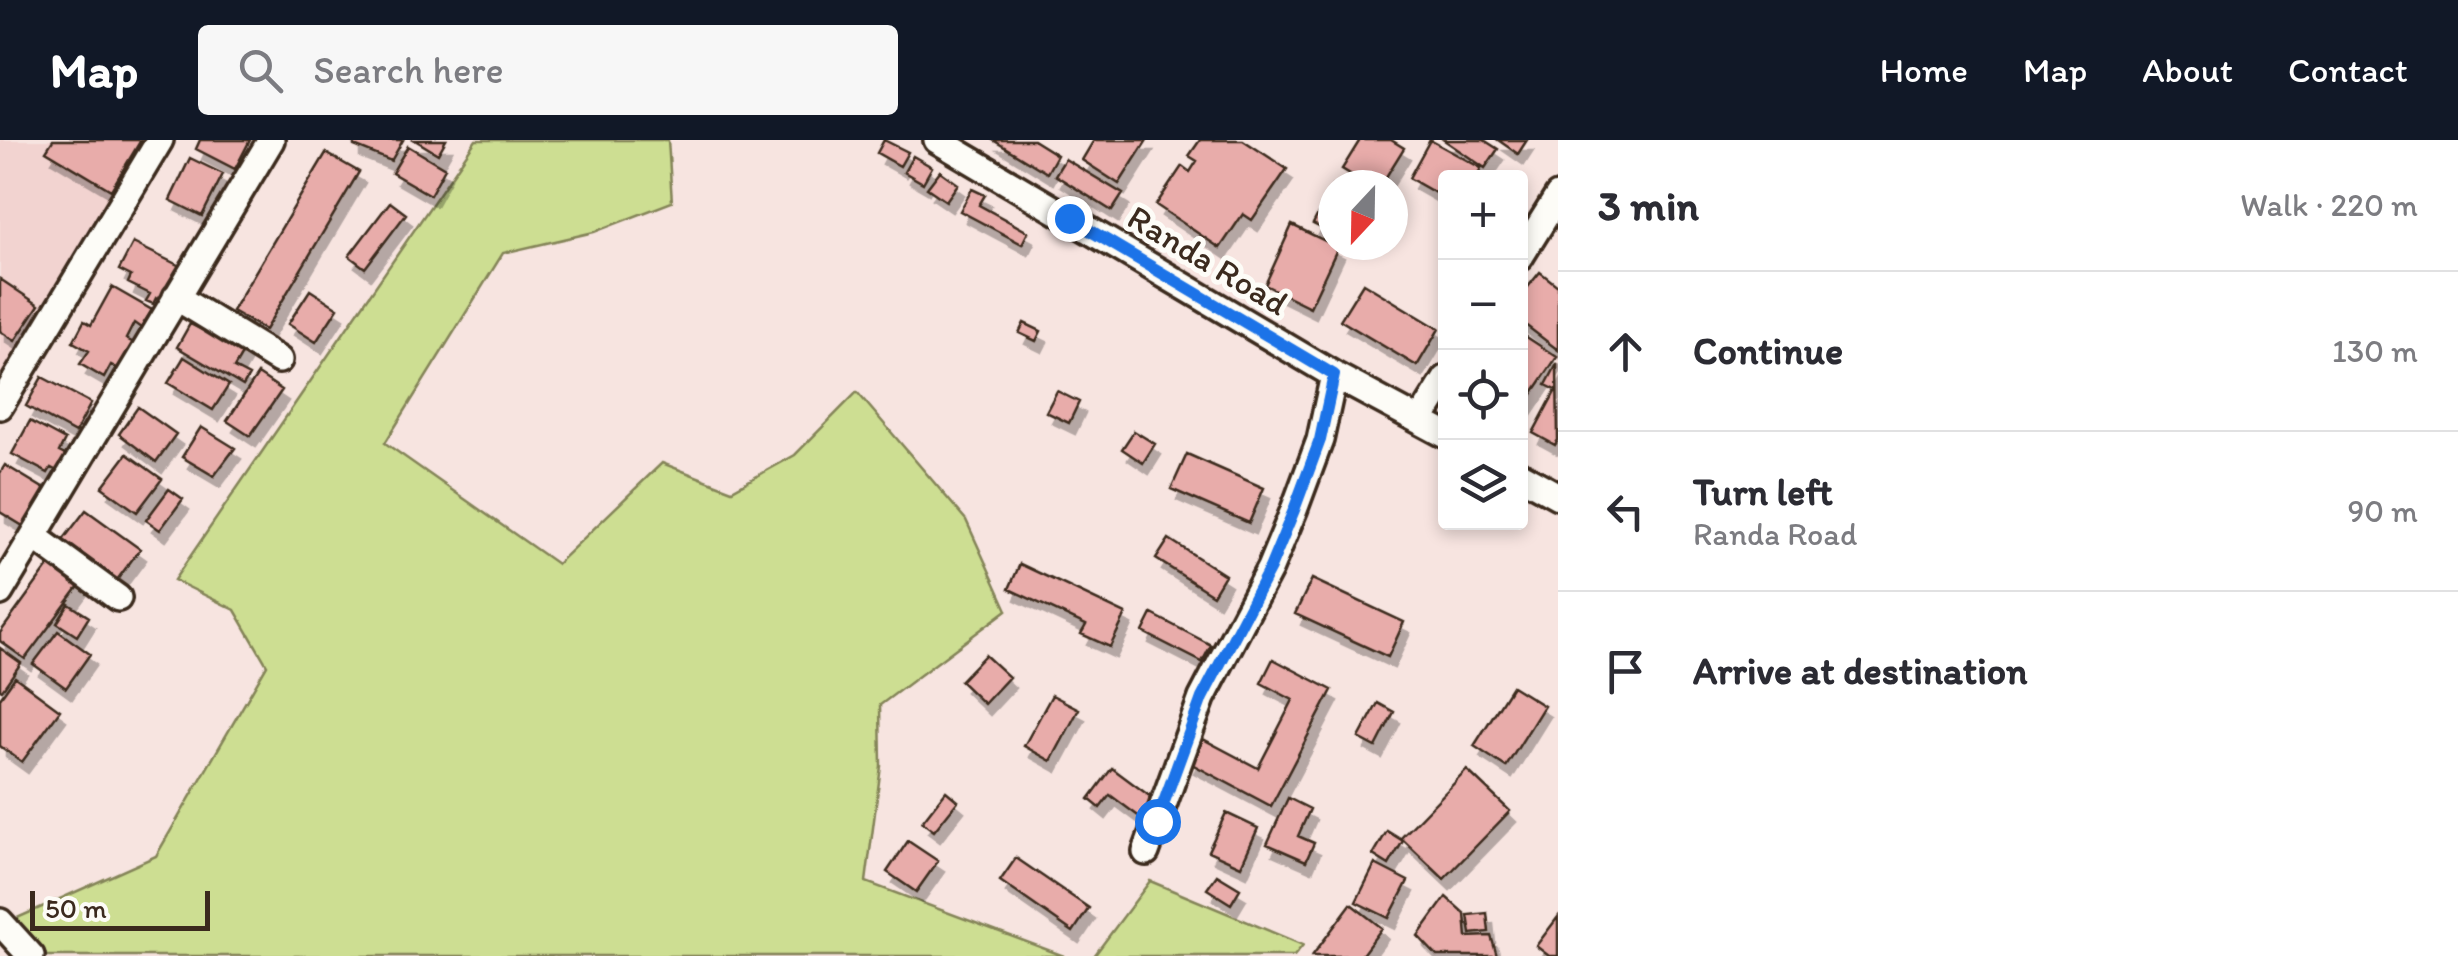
<!DOCTYPE html>
<html lang="en">
<head>
<meta charset="utf-8">
<style>
  body { margin:0; font-family:Itim,sans-serif; background:#f7f7f7; color:#2b2b33 }
  .controls { position:absolute; right:30px; top:30px; display:grid; overflow:hidden; border-radius:10px; box-shadow:0 5px 15px #0003 }
  .controls button { width:90px; height:90px; display:grid; place-items:center; padding:0; border:0; border-bottom:2px solid #e1e1e2; background:#fff; color:#2b2b33; font:50px sans-serif }
  .compass { position:absolute; left:1318px; top:30px; width:90px; height:90px; border-radius:50%; background:#fff; box-shadow:0 5px 15px #0003; rotate:202deg }
  .scale { position:absolute; left:30px; bottom:25px; width:180px; box-sizing:border-box; padding-left:10px; border:5px solid #3b2a1e; border-top:0; font-size:28px; line-height:35px; white-space:nowrap; color:#3b2a1e; -webkit-text-stroke:8px #fdfcf7; paint-order:stroke }
  .stop { position:absolute; width:30px; height:30px; margin:-22px; border:8px solid #1a73e8; border-radius:50%; background:#fff }
  .stop.end { background:#1a73e8; border-color:#fff; box-shadow:0 2px 10px #0008 }
  .list { margin:0; padding:0; list-style:none }
  h2 { display:flex; justify-content:space-between; align-items:center; height:130px; margin:0; padding:0 40px; font-size:42px }
  h2 small { font-size:32px; font-weight:400; color:#7c7c81 }
  .list li { display:grid; grid-template-columns:65px 1fr auto; gap:30px; align-items:center; box-sizing:border-box; height:160px; padding:0 40px; border-top:2px solid #e1e1e2 }
  .list b { display:block; font-size:38px; white-space:nowrap }
  .list p { margin:0; font-size:32px; white-space:nowrap; color:#7c7c81 }
  .list em { font-size:32px; font-style:normal; color:#7c7c81 }
  .icon { flex:none; width:55px; height:55px; fill:none; stroke:currentColor; stroke-width:2; stroke-linecap:round; stroke-linejoin:round }
  .map { position:relative; flex:none; width:1558px; height:816px; overflow:hidden }
  header { display:flex; align-items:center; gap:60px; box-sizing:border-box; height:140px; padding:0 50px; background:#111827; color:#fff }
  header strong { font-size:48px }
  nav { display:flex; gap:55px; margin-inline-start:auto; font-size:35px }
  .search { width:700px; height:90px; background:#f7f7f7; display:flex; align-items:center; gap:25px; box-sizing:border-box; padding:0 35px; border-radius:10px; color:#7c7c81; font-size:38px }
  main { display:flex }
  aside { flex:1; background:#fff }
  .map>svg:first-child { display:block }
  .built { fill:#f2d3d0 }
  .green { fill:#cdde92; stroke:#848458; stroke-width:2.5 }
  .building { fill:#e8acaa; stroke:#3b2a1e; stroke-width:2.5; filter:url(#shadow) }
  .lines { fill:none; stroke-linecap:round; stroke-linejoin:round }
  .minor-casing { stroke:#3b2a1e; stroke-width:32 }
  .minor { stroke:#fdfcf7; stroke-width:25 }
  .route { stroke:#1a73e8; stroke-width:12 }
  .labels { text-anchor:middle; dominant-baseline:central; stroke-width:10; stroke-linejoin:round; paint-order:stroke }
  .street-label { font-size:35px; fill:#3b2a1e; stroke:#fdfcf7 }
</style>
</head>
<body>
<header>
<strong>Map</strong>
<div class="search"><svg class="icon" aria-label="search" viewBox="0 0 24 24"><circle cx="10" cy="10" r="6"/><path d="M15 15l6 6"/></svg>Search here</div>
<nav><a>Home</a><a>Map</a><a>About</a><a>Contact</a></nav>
</header>
<main>
<div class="map">
<svg width="1558" height="816" viewBox="0 0 1558 816">
  <defs>
    <filter id="shadow"><feDropShadow dx="6" dy="11" stdDeviation="0" flood-color="#0004"/></filter>
  </defs>
  <rect width="100%" height="100%" fill="#f7e4e0"/>
  <filter id="ink" filterUnits="userSpaceOnUse"><feTurbulence type="fractalNoise" baseFrequency=".01" numOctaves="2"/><feDisplacementMap in="SourceGraphic" scale="20" xChannelSelector="R" yChannelSelector="G"/><feConvolveMatrix kernelMatrix="1 2 1 2 8 2 1 2 1" color-interpolation-filters="sRGB"/></filter>
  <g filter="url(#ink)">
    <!-- built -->
    <path class="built" d="M0,0H147L0,240Z"/>
    <!-- green -->
    <path class="green" d="M476,0H668L672,62L594,92L503,113L385,303L557,424L662,323L732,350L795,315L857,252L966,380L1007,470L880,565L881,626L866,742L1064,816H46L15,779L156,716L267,525L235,470L174,440Z
      M1150,741L1303,805L1294,816H1094Z"/>
    <!-- building -->
    <path class="building" d="M53,0H141L111,50L46,11Z
      M200,0H250L235,29L196,9Z
      M354,0H403L391,21L354,6Z
      M415,0H446L438,14Z
      M884,0L908,12L900,26L877,13Z
      M993,0H1033L1057,15L1047,33Z
      M1094,0H1147L1119,44L1082,20Z
      M1200,0H1243L1287,29L1252,80L1243,74L1220,108L1156,65L1182,26L1190,32L1197,21L1189,16Z
      M1360,0H1391L1404,8L1381,45H1368L1342,29Z
      M1430,0L1481,28L1476,38H1446V59L1409,38Z
      M1444,0H1484L1498,9L1485,28Z
      M1498,0H1527L1518,14Z
      M408,6L445,28L430,55L392,33Z
      M326,13L359,32L265,190L232,171Z
      M913,16L932,27L923,43L904,32Z
      M190,18L223,34L202,76L170,60Z
      M1065,19L1123,54L1112,71L1055,35Z
      M940,31L958,44L946,61L927,48Z
      M1333,45V94L1313,84Z
      M972,49L985,55L979,65L1028,92L1022,104L960,71Z
      M390,62L406,74L365,128L349,116Z
      M1292,85L1338,107L1310,167L1265,145Z
      M133,103L184,128L166,163L156,158L153,164L146,161L150,154L128,143L131,136L119,130Z
      M1540,132L1558,146V210L1520,181V157Z
      M0,139L39,165L15,201L0,191Z
      M1363,143L1439,189L1417,226L1340,180Z
      M112,147L152,170L141,188L134,183L126,199L134,203L119,229L111,225L104,238L80,224L89,211L73,202L84,181L91,185Z
      M310,150L338,168L316,202L288,184Z
      M1024,183L1041,191L1036,201L1019,193Z
      M190,184L244,211L234,228L249,236L243,246L177,207Z
      M1522,194L1557,217L1520,272V196Z
      M184,217L229,245L213,270L168,243Z
      M1557,224L1558,300L1555,305L1533,293L1556,250L1546,245Z
      M258,234L282,250L250,296L227,281Z
      M42,237L91,263L75,293L26,266Z
      M1057,251L1079,262L1069,283L1046,272Z
      M138,267L176,294L156,322L119,294Z
      M30,281L65,300L59,312L67,316L59,332L51,328L48,333L12,314Z
      M201,287L235,308L214,336L182,317Z
      M1134,291L1155,304L1143,323L1122,309Z
      M127,314L162,339L137,372L102,347Z
      M1187,314L1264,348L1249,383L1171,349Z
      M5,325L46,350L23,386L0,372V333Z
      M169,349L183,359L160,390L146,380Z
      M86,370L140,409L117,440L63,400Z
      M1169,399L1225,435L1213,455L1156,419Z
      M50,424L80,445L25,519L0,501V493Z
      M1020,424L1126,474L1110,507L1081,494L1086,485L1009,449Z
      M1312,439L1404,482L1388,517L1295,474Z
      M69,464L89,477L77,496L57,483Z
      M1152,474L1211,505L1202,522L1143,492Z
      M58,491L90,514L66,548L33,524Z
      M0,508L21,523L2,550L0,549Z
      M985,515L1009,537L984,564L960,541Z
      M1273,519L1332,550L1271,666L1188,622L1201,598L1258,628L1293,560L1261,543Z
      M15,537L60,570L22,622L0,606V558Z
      M1512,546L1544,566L1506,627L1474,606Z
      M1052,555L1079,569L1051,621L1024,606Z
      M1378,563L1394,572L1376,607L1359,598Z
      M1112,628L1155,660L1141,678L1110,655L1100,668L1089,659Z
      M1467,630L1510,671L1444,739L1401,698Z
      M946,651L958,661L934,691L922,682Z
      M1288,658L1310,669L1298,696L1314,703L1306,721L1267,704Z
      M1226,673L1258,688L1241,726L1208,711Z
      M1387,691L1403,701L1389,725L1373,715Z
      M908,701L938,721L916,752L887,732Z
      M1016,718L1089,768L1073,792L1000,741Z
      M1375,724L1408,741L1389,778L1356,762Z
      M1217,735L1240,749L1231,764L1207,749Z
      M1446,757L1465,774L1467,797L1491,796L1497,816H1437L1418,796Z
      M1351,764L1382,788L1361,816H1312Z
      M1487,773L1489,792L1471,794L1468,775Z
      M1558,777V816H1549L1536,806Z"/>
    <g class="lines">
      <defs>
        <path id="minor" d="M937,0L1334,235L1446,295
          M1520,117L1558,56
          M176,157L279,220
          M0,266L160,0
          M1420,281L1446,239
          M1520,335L1558,356
          M36,398L118,458
          M0,452L271,0
          M1146,712L1202,558L1270,428L1294,370L1320,300L1334,235
          M0,782L31,816"/>
      </defs>
      <!-- minor casing -->
      <use href="#minor" class="minor-casing"/>
      <!-- minor -->
      <use href="#minor" class="minor"/>
    </g>
  </g>
  <g class="lines" filter="url(#ink)">
    <!-- route -->
    <path class="route" d="M1069,78L1334,235L1320,300L1294,370L1270,428L1202,558L1157,681"/>
  </g>
  <g class="labels">
    <!-- street labels -->
    <g class="street-label">
      <text transform="translate(1208 120) rotate(31)">Randa Road</text>
    </g>
  </g>
</svg>
<div class="controls">
<button>+</button>
<button>−</button>
<button><svg class="icon" aria-label="locate" viewBox="0 0 24 24"><circle cx="12" cy="12" r="6"/><path d="M12 2v4M12 18v4M2 12h4M18 12h4"/></svg></button>
<button><svg class="icon" aria-label="layers" viewBox="0 0 24 24"><path d="M12 4l9 5-9 5-9-5zM3 14l9 5 9-5"/></svg></button>
</div>
<svg class="compass" viewBox="-18 -18 36 36"><path d="M0-13l5 13h-10z" fill="#e53935"/><path d="M0 13l5-13h-10z" fill="#7c7c81"/></svg>
<div class="scale">50 m</div>
<div class="stop" style="left:1157px;top:681px"></div>
<div class="stop end" style="left:1069px;top:78px"></div>
</div>
<aside>
<h2>3 min<small>Walk · 220 m</small></h2>
<ul class="list">
<li><svg class="icon" aria-label="ahead" viewBox="0 0 24 24"><path d="M12 20V5M6 11l6-6 6 6"/></svg><div><b>Continue</b></div><em>130 m</em></li>
<li><svg class="icon" aria-label="left" viewBox="0 0 24 24"><path d="M17 20v-9H6M10 6l-5 5 5 5"/></svg><div><b>Turn left</b><p>Randa Road</p></div><em>90 m</em></li>
<li><svg class="icon" aria-label="arrive" viewBox="0 0 24 24"><path d="M6 21V4h12l-3 4 3 4H6"/></svg><div><b>Arrive at destination</b></div></li>
</ul>
</aside>
</main>
</body>
</html>
